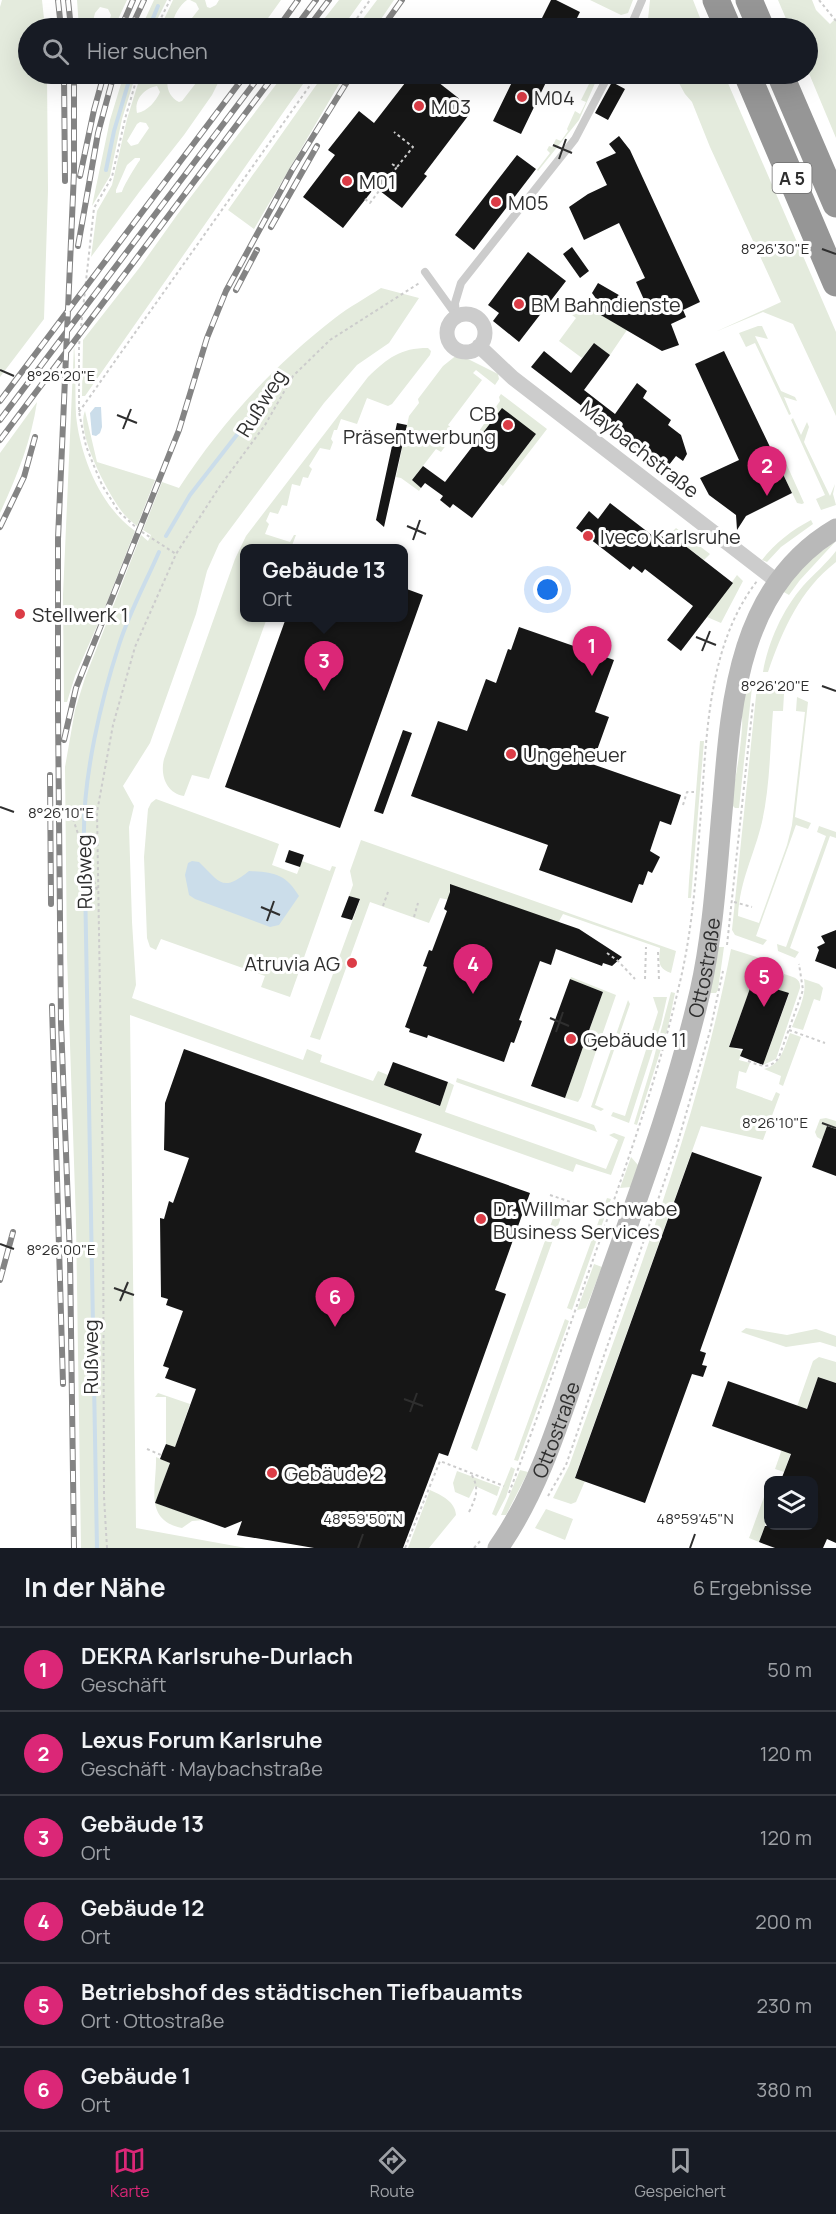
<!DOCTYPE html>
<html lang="de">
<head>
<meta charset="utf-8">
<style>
  body { margin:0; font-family:Manrope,sans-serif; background:#20242c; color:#f1f3f6 }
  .controls { position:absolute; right:18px; bottom:18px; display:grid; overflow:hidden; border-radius:12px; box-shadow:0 6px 24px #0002 }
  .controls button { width:54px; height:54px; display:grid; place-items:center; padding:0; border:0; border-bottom:2px solid #363941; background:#171b24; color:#f1f3f6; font:30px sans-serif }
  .you { position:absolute; left:548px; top:590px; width:21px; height:21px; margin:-15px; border:4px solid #fff; border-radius:50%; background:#1a73e8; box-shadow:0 0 0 9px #1a73e833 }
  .badge { display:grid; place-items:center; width:39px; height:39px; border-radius:50%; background:#db2777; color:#fff; font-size:20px; font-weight:700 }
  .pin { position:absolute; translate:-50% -50px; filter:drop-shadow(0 2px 3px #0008) }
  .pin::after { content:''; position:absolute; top:32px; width:21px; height:18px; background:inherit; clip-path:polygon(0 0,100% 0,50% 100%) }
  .popup { position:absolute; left:240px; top:544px; width:168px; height:78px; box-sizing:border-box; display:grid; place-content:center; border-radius:12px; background:#171b24; filter:drop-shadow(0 2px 4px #0005); font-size:20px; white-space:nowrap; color:#9ea1a6 }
  .popup b { font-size:22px; color:#f1f3f6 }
  .popup::after { content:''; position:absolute; left:50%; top:100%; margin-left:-12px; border:12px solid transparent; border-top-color:#171b24 }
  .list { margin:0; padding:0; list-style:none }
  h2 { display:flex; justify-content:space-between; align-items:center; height:78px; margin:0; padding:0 24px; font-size:26px }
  h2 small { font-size:20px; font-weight:400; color:#9ea1a6 }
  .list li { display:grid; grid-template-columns:39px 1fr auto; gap:18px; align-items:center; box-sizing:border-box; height:84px; padding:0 24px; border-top:2px solid #363941 }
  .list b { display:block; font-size:22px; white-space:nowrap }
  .list p { margin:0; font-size:20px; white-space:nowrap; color:#9ea1a6 }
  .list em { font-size:20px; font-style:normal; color:#9ea1a6 }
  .icon { flex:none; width:33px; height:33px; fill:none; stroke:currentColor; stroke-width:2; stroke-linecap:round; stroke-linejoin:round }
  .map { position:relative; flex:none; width:836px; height:1548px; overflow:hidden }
  .search { position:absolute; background:#171b24; box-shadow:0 6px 24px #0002; left:18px; right:18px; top:18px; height:66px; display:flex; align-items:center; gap:15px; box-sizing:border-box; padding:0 21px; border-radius:33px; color:#9ea1a6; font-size:22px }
  .sheet { height:582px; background:#171b24 }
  nav { display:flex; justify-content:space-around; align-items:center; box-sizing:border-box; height:84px; border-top:2px solid #363941; background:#171b24; font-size:16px; color:#9ea1a6 }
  nav a { display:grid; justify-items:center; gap:3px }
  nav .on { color:#db2777 }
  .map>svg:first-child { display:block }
  .green { fill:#e4ebdd; fill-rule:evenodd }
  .water { fill:#cbddea }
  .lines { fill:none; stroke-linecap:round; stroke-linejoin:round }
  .stream { stroke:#cbddea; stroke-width:4 }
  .building { fill:#161616 }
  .path { stroke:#ccc; stroke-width:2; stroke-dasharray:3 3; stroke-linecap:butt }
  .service { stroke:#ccc; stroke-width:8 }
  .minor { stroke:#ccc; stroke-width:15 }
  .secondary { stroke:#b9b9b9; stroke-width:21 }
  .motorway { stroke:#969696; stroke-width:27 }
  .rail-casing { stroke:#848484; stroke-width:6 }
  .rail { stroke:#fff; stroke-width:4; stroke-dasharray:11; stroke-linecap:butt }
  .ticks { fill:none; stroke:#2f2f2f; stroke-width:2 }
  .poi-dot { fill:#db3c46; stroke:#fff; stroke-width:2 }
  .labels { text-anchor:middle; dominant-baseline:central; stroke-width:6; stroke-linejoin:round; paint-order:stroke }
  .shield { fill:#fff; stroke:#6d6d6d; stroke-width:1.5 }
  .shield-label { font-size:18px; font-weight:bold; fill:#2f2f2f }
  .poi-label { font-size:20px; fill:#2f2f2f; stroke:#fff; text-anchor:start }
  .street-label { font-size:20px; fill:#2f2f2f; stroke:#fff }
  .ticks-label { font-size:15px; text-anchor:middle; fill:#2f2f2f; stroke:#fff; stroke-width:6; stroke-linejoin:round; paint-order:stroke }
</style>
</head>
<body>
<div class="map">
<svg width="836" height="1548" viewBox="0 0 836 1548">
  <rect width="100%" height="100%" fill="#fff"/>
  <!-- green -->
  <path class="green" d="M2,0H42L45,28H28V74H47L48,190L44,319L0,377V7Z
    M77,0H127L114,28H79ZM100,7L108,9L111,15L110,19L100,28L92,25L95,13Z
    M154,0H167L153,28H141Z
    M173,0H187C180,5 172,17 173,26L179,27L192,18L199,9L196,3L190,0H205L207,7L210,8L216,5L219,0H281L261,28H160Z
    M339,0H362L342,28H317Z
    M377,0H394L375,28H356Z
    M590,0H633L628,13L621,15Z
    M650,0H693L704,28H650L648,19Z
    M778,0H812L816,10L830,24L836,18V138L808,71V28H790Z
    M124,74H136L122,119L110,176L92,206L110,120Z
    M141,74L164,76L169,74C165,85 168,96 179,102L182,101L196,83L195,74H229L223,81L218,83L212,95L184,135L140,191L91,257L97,211L112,185L127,119ZM157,86L160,92C156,101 148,111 137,113C134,100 144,88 157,86ZM140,122L146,123L149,128L138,144L131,146L127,141L137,124ZM135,158H140V160C136,165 123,187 122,192L116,193V190L127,165Z
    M284,74H310L85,396H82L83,340L140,267L177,215Z
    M324,74H345L254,229L228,210Z
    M599,74L579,120L538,171L537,170L550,153L547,150L549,146L552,147L556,139L561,141L568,131L567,129L575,111L580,114L586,102L581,100L590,82L594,84Z
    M674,74H724L836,332V416L793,324L763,312L715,332L781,302L710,147L692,102L685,94Z
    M381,288L419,298L389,343L357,365L324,403L219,544L207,571L196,614L150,743L123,786L134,806L129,827L132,922L136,985L132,998L303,1060L307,1049L322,1055L320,1062L373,1081L378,1071L388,1075L384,1085L439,1106L448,1082L454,1085L445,1112L606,1169L618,1140L609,1135L614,1133L625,1137L611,1175L576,1164L573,1172L130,1015L136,1528L246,1548H81L76,1221L67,956L65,767L75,710L85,678L141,535L148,541L151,535L143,530L162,482L179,488C221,423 274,365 335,318C349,307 366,298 381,288Z
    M580,303L627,330L610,355L594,343L582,358L559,341L576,318L572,315Z
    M758,326H762L768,339L755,336L781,391L795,397L797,401L784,397L791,414L789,415L755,343L746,347L739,333Z
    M74,345C76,368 75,392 76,415C80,456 100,506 135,531L101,617L75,676L67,702H64L63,595Z
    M428,348L431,351L430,355L392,404L388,406L367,398L357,424L341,419L337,430H334L331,439L333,442L330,450L320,448L309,466L312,469L308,478L303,477L300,486L292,484L287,506L282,505L278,514L270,512L266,521L269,524L265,534L290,542L294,535H296L291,548H244V618H267L209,779L192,775L184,796C166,793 160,775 164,759L235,559L246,536L368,377C388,358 400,348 428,348Z
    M458,354L498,374L499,379L495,385L476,370L473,373L482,380L448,425L456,432L441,452L436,449L412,480L421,488L419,491L401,478L396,477L409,416L419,403L418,399L443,366Z
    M501,394L547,429L503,486L499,483L536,434L479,438L477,434L500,401L499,397Z
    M37,402C31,442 17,476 0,513V453Z
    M85,411L97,462L155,480L137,526C132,522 127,518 123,513C109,495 75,433 85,411Z
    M793,418L801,435L807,422L809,427L804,442L830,496L835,484L833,494L836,505L821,510L816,499L825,495L791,420Z
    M781,452L804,503L802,504L797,503L774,456Z
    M811,520L813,524L781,547L767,562L762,560C775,543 792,530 811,520Z
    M676,528L710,554L704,560L670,534Z
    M836,541L800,580L789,595L782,591L801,566Z
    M836,551V562C800,590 783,629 768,672H763C768,642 783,609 803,586C814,574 826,564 836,551Z
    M737,575L743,581L721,623L707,617Z
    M757,686L769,688L784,694L783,711H773C770,748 770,786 762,822C754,856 740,879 738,916L759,923L787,845L792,825L805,712L796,711L797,697L808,702L795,817L811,823L808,829L796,825L756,936L767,940L763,945L735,935L732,930Z
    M752,687L739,808H735L730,803C736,778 740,754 742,728C743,716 740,703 742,690Z
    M700,741H704L691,898H688L689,881Z
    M156,799L279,844L272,865L297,874L302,861L330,871L332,866L336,867L290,997L261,987L265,976L161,939L156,950L150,947L147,938L144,857L148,809L151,803Z
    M819,826L836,832V838L830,836L790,948L799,952L795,958L778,951L777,944L786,947L826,836L817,832Z
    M361,840L676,951L671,973C657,968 659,961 660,948L563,914L558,923L440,898L429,923L370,902L320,1040L310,1037L360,900L349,896L353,885L350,871Z
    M719,947H724L718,990L716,993H709L717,949Z
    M731,949L760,958L771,967L767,985L753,981L729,1046L742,1051L739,1060L750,1063L746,1073L739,1071L736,1088L772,1101L776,1092L780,1094L763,1140L701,1126L575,1477L585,1481L576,1502L571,1504L553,1498L569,1466C629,1296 697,1127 731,949Z
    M784,974C793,977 801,978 800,988L776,1059L763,1065L789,994L776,989Z
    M571,977L616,995L600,1041L587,1036L603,992L570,979Z
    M804,979L819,984L823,988L820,1001L814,999L803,1030L792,1027C798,1012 807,995 804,979Z
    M671,992L675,993L668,1027L637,1125L634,1124L653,1061Z
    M653,997H667L661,1024L629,1123L611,1116L613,1112L625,1116L658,1012Z
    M628,1000L630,1004L595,1105L604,1109L601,1111L591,1107Z
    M790,1033L801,1037L783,1086L779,1084L781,1076L764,1069C781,1065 784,1048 790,1033Z
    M583,1047L596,1051L581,1097L578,1102L565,1098Z
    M457,1078L594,1125L597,1132L456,1082Z
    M826,1118L836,1121V1129L827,1126L822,1140L817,1137L815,1132L820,1119Z
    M631,1157L638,1165L631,1187L620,1188Z
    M607,1198L611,1199L572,1310L567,1308Z
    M557,1207L564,1209L477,1451L471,1448Z
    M594,1264L602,1267L586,1308L577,1310Z
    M565,1319L569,1321L518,1461L514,1460Z
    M746,1328L787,1335L816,1329L836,1336V1347L820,1342L786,1347L741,1332Z
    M819,1357L836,1362V1383L818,1377L784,1472L775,1469L813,1361Z
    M158,1393L190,1404L175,1447L166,1444V1397H155Z
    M156,1457L170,1463L155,1503L204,1520L192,1521L182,1528C143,1520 157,1487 156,1457Z
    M511,1467L515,1469L506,1497L496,1516L492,1514Z
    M520,1470L528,1472L506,1515H501Z
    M457,1471L500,1487L497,1496L475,1486L469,1498L455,1492L453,1483Z
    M768,1486V1517L759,1542L749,1538Z
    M430,1490C441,1495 455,1501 456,1515L429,1548H408Z
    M546,1509L573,1519L565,1540L535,1528Z"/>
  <!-- water -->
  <path class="water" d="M95,407H101L102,427L100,433L96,436L92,435L90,413Z
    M192,861L199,862C220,882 222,893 249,871C274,872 286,874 299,896L279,925L270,927L195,899L189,895L185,875L188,863Z"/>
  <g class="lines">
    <!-- stream -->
    <path class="stream" d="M149,28L158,6
      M106,170L114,131L131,74
      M166,536L190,495L274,387
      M84,835C83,777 101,700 119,645C129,613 146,582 159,552
      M85,881L97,1548"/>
  </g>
  <!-- building -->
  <path class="building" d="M551,0H556L580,12L572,28H537Z
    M412,74H427L429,75L466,104L461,111L468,116L424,174L427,176L402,208L375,187L343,228L303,197L335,155L328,150L359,111L374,123Z
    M516,74H550L521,134L493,121Z
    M612,82L625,89L608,120L595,113Z
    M619,136L630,150L700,302L683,310L686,317L671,324L679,345L662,351L599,314L604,310L592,293L598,283L650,313L636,282L645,278L619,223L584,240L569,207L588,194L607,185L596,162L616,153L609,144Z
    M517,155L536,169L474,250L455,235Z
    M572,247L589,271L580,278L563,254Z
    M528,252L566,281L519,342L493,321L499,313L488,305Z
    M594,343L610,355L584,390L615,414L637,383L647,391L643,398L671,420L668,425L681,435L687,454L683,461L676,456L665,470L531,367L544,351L571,373Z
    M724,351L792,493L746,516L737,530L736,515L709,495L700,478L739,460L695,364Z
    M502,408L536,434L472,518L453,504L450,508L440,500L443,496L425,483L421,488L412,480L423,466L445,482Z
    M397,423L407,425L384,527L376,520Z
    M610,503L653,536L656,532L666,539L670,534L733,583L681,651L667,640L693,606L645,569L642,573L633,566L630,570L576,528L589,511L598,519Z
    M404,588L423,595L340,828L225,787L286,618H404Z
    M519,627L614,660L595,712L609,717L592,764L681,795L671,825L660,821L650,851L660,857L652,873L648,871L643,885L639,884L632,903L539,870L548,845L411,796L438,721L467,731L486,679L496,683L508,649L511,650Z
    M403,730L412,733L383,814L374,811Z
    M289,850L304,855L300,867L285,862Z
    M450,884L579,929L622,957L612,966L603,963L602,966L556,949L551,965L540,961L519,1020L522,1021L514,1043L511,1042L504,1062L428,1035L427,1038L409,1032L410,1029L405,1027L427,967L423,966L429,950L432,951L447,911L444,909L450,892Z
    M349,896L360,899L352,920L341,917Z
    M836,930V969L815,961L819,950L817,947L825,943L821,936Z
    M570,979L603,992L587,1036L600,1041L596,1051L583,1047L565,1098L531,1086Z
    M753,980L767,985L768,982L777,986L776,989L789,993L763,1065L740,1056L743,1049L729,1047Z
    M184,1049L422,1134L415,1152L530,1193L495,1290L506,1294L448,1456L439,1453L403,1548H314L237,1535L242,1521L225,1528L155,1503L170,1463L160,1459L163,1451L166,1444L175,1447L196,1389L165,1378L169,1368L163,1366L183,1311L166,1305L168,1299L161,1297L160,1218L164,1219L169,1201L173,1203L189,1158L164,1150L165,1103Z
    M393,1062L448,1082L440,1106L384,1085Z
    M827,1126L836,1129V1176L812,1167Z
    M692,1152L762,1177L700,1351L706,1353L702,1365L707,1366L703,1377L692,1374L645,1503L575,1478Z
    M818,1377L836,1383V1543L827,1539L823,1548H775L759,1542L765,1526H813V1480H781L791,1454L712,1426L728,1381L807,1409Z"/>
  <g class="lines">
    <!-- path -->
    <path class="path" d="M819,0L836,21
      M156,28L170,0
      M350,28L370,0
      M138,74L125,119L112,177L94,208L79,345V412L86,446L94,466L102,485L119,512L139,530L176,554
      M392,164L397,167L413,147L394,132
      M365,199L370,203L397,167
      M79,412L318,74
      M683,805L687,792H694
      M71,813L97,890
      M734,902L752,907
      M383,906L388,892
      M414,917L418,903
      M727,945L753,703
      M658,952L659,980
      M607,953L618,961L635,979
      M645,979L646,947
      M789,1030L825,1043
      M748,1061C760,1066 771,1070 779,1057L803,990L799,964
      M550,1195L583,1206
      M147,1449L161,1455
      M509,1493C539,1414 567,1334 595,1254C626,1166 658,1077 679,986C692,933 696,878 700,824C707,743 705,649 757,581
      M548,1496L566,1465L677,1145L710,1031L723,971
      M469,1512C476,1498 480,1488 471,1474
      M107,1548L104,1497L103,1176L97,812L113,725L135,647L176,554L220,486L265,425L293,376L330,340L421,282
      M405,1548L440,1461L504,1486
      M474,1548L482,1539"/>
    <!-- service -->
    <path class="service" d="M630,28L642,0
      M425,272L456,315
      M456,316L455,303L461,283L575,139L609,74"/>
    <!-- minor -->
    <path class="minor" d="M447 333a19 19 0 1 1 38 0a19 19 0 1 1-38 0Z
      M479,346L513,378L778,582"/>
    <!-- secondary -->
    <path class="secondary" id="s1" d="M498,1548C543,1484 564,1404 590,1331C629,1219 673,1108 700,992C714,930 717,864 723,801C731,701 739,586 836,529"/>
    <!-- motorway -->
    <path class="motorway" d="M716,0L728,28
      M749,0L761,28
      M747,74L836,283
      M780,74L836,204"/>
    <defs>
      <path id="rail" d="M58,0L61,28
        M68,0L71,28
        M121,28L133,0
        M131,28L144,0
        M278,28L298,0
        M295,28L316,0
        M308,28L329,0
        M382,28L402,0
        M64,74L65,181
        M80,176L94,110L104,74
        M271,227L317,146
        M78,246L98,133L114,74
        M236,290L257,250
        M0,401L246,74
        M0,420L261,74
        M0,440L275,74
        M0,527L24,477L35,437
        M64,740L76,688L179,430L207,338L226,291L292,170L352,74
        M50,775L51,904
        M52,1006L63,1384
        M0,1280L13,1232
        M74,1548L70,1257L61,1023L58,714V539L74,172V74"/>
    </defs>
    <!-- rail casing -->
    <use href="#rail" class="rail-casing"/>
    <!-- rail -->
    <use href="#rail" class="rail"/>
  </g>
  <!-- ticks -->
  <path class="ticks" d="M553,145L572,153M559,159L566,139M822,249L836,254M0,370L14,376M117,415L137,423M123,429L131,409M407,526L426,534M413,540L420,520M696,637L716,645M702,651L710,631M822,686L836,691M0,807L14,812M261,907L280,915M267,921L274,901M550,1018L569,1026M556,1032L563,1012M822,1123L836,1128M0,1244L14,1249M114,1288L134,1295M120,1301L128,1282M404,1399L423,1406M410,1412L417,1393M358,1548L363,1534M690,1548L695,1534"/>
  <!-- markers -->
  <g class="poi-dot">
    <circle cx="522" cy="97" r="6"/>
    <circle cx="419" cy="106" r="6"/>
    <circle cx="347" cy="181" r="6"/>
    <circle cx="496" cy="202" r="6"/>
    <circle cx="519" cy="304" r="6"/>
    <circle cx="508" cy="425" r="6"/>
    <circle cx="588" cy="536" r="6"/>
    <circle cx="20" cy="614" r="6"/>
    <circle cx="511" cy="754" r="6"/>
    <circle cx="352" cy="963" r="6"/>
    <circle cx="571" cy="1039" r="6"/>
    <circle cx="481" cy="1219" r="6"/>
    <circle cx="272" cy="1473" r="6"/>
  </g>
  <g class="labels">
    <!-- shield labels -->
    <rect class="shield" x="772.5" y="163" width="39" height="30" rx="4.5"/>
    <g class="shield-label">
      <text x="792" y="178">A 5</text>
    </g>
    <!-- poi labels -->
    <g class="poi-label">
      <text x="534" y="97">M04</text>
      <text x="431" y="106">M03</text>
      <text x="359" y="181">M01</text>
      <text x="508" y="202">M05</text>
      <text x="531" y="304">BM Bahndienste</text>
      <text x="496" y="413" text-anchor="end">CB<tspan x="496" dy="23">Präsentwerbung</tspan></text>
      <text x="600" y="536">Iveco Karlsruhe</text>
      <text x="32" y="614">Stellwerk 1</text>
      <text x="523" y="754">Ungeheuer</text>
      <text x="340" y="963" text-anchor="end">Atruvia AG</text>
      <text x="583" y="1039">Gebäude 11</text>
      <text x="493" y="1208">Dr. Willmar Schwabe<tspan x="493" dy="23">Business Services</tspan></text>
      <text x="284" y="1473">Gebäude 2</text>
    </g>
    <!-- street labels -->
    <g class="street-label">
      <text transform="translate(261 403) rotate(-58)">Rußweg</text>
      <text transform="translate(640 449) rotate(38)">Maybachstraße</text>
      <text transform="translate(84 872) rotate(-91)">Rußweg</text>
      <text stroke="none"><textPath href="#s1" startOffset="618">Ottostraße</textPath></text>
      <text transform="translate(90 1357) rotate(-90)">Rußweg</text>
      <text stroke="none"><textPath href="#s1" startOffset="132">Ottostraße</textPath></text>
    </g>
  </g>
  <g class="ticks-label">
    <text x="775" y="254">8°26'30"E</text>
    <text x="61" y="381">8°26'20"E</text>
    <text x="775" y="691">8°26'20"E</text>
    <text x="61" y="818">8°26'10"E</text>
    <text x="775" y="1128">8°26'10"E</text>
    <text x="61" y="1255">8°26'00"E</text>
    <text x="363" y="1524">48°59'50"N</text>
    <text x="695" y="1524">48°59'45"N</text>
  </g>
</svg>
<div class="controls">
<button><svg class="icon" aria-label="layers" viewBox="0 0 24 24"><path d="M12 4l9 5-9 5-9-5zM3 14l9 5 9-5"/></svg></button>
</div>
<div class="you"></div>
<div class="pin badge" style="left:592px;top:676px">1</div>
<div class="pin badge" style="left:767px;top:496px">2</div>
<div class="pin badge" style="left:324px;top:691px">3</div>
<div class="popup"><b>Gebäude 13</b>Ort</div>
<div class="pin badge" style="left:473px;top:994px">4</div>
<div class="pin badge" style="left:764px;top:1007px">5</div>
<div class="pin badge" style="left:335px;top:1327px">6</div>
<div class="search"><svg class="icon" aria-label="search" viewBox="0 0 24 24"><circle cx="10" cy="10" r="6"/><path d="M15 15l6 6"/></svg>Hier suchen</div>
</div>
<section class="sheet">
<h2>In der Nähe<small>6 Ergebnisse</small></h2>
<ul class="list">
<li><span class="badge">1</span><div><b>DEKRA Karlsruhe-Durlach</b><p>Geschäft</p></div><em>50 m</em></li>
<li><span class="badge">2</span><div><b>Lexus Forum Karlsruhe</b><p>Geschäft · Maybachstraße</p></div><em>120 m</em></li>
<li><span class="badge">3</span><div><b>Gebäude 13</b><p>Ort</p></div><em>120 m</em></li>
<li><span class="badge">4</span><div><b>Gebäude 12</b><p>Ort</p></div><em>200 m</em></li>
<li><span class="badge">5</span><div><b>Betriebshof des städtischen Tiefbauamts</b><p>Ort · Ottostraße</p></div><em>230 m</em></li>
<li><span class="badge">6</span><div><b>Gebäude 1</b><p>Ort</p></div><em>380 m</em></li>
</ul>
</section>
<nav>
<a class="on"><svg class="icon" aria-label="map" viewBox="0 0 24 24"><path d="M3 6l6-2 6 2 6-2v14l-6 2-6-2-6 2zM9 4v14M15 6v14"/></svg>Karte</a>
<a><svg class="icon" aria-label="directions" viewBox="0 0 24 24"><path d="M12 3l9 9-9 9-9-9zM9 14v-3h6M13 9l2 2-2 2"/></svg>Route</a>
<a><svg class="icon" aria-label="saved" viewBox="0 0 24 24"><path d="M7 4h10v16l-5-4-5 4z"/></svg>Gespeichert</a>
</nav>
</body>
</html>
